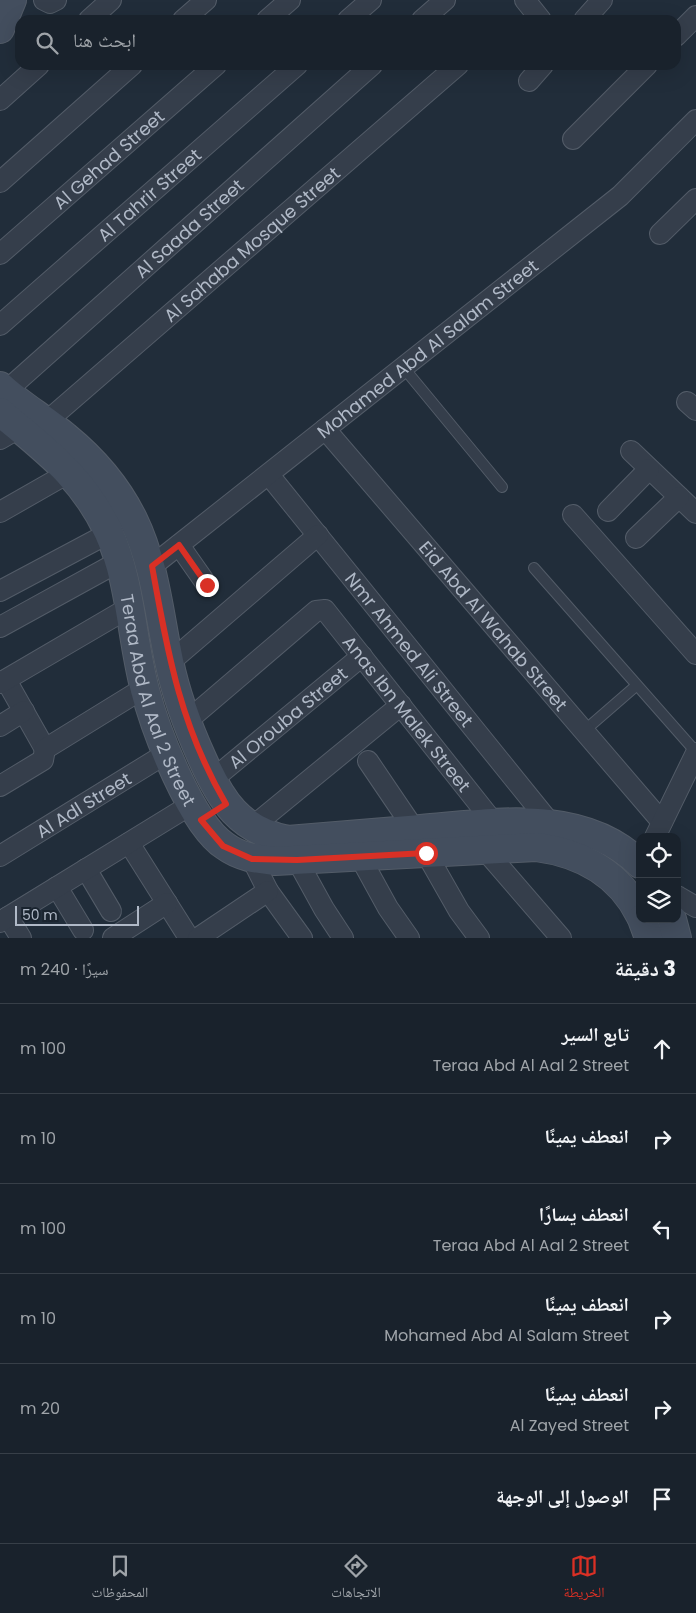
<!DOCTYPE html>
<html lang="ar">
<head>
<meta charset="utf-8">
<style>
  body { margin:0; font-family:Poppins,"Noto Naskh Arabic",sans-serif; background:#262f38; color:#f1f3f6; direction:rtl }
  .controls { position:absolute; right:15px; bottom:15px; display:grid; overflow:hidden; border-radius:10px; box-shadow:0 5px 20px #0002 }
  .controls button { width:45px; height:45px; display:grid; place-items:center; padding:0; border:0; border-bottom:1px solid #373f48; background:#19222c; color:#f1f3f6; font:25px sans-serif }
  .scale { position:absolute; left:15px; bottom:12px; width:124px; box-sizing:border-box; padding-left:5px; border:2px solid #b0b9c7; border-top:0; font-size:14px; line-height:18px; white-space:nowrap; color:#b0b9c7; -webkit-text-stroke:4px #1a242f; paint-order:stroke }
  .stop { position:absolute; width:15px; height:15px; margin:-11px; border:4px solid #d93025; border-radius:50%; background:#fff }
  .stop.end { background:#d93025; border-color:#fff; box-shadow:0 1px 5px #0008 }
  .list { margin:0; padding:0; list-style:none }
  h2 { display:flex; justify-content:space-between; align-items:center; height:65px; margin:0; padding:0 20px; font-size:21px }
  h2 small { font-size:16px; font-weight:400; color:#9fa4a9 }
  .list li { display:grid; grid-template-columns:32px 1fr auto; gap:15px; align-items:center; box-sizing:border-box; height:90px; padding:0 20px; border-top:1px solid #373f48 }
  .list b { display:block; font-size:19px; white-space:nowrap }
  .list p { margin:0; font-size:16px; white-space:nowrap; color:#9fa4a9 }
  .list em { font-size:16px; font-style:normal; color:#9fa4a9 }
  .icon { flex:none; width:28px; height:28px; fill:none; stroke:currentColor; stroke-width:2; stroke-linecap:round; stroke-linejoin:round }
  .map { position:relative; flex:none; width:696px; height:938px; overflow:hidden; direction:ltr }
  .search { position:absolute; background:#19222c; box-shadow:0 5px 20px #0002; left:15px; right:15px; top:15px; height:55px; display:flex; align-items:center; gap:12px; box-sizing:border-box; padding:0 18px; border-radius:15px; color:#9fa4a9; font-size:19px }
  .sheet { height:605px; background:#19222c }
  nav { display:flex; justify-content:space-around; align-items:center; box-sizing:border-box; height:70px; border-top:1px solid #373f48; background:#19222c; font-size:14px; color:#9fa4a9 }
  nav a { display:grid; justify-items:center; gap:2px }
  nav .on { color:#d93025 }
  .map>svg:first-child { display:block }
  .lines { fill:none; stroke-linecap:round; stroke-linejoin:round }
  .lane-casing { stroke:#535c68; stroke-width:12 }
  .street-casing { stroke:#535c68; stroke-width:22 }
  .secondary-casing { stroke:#535c68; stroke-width:30 }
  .lane { stroke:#353e4b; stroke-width:10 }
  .street { stroke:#353e4b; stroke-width:20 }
  .secondary { stroke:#434e5e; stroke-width:28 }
  .route { stroke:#d93025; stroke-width:6 }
  .labels { text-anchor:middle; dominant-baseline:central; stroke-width:5; stroke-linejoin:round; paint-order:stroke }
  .street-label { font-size:18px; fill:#b0b9c7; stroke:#1a242f }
</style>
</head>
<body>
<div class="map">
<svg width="696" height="938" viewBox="0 0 696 938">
  <rect width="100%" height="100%" fill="#212d3a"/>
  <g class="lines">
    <defs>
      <path id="lane" d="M403,367L502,487
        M534,568L696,752
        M584,731L637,685"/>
      <g id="street">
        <path d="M44,0L50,3L56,0"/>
        <path d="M525,0L541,20"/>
        <path d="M89,20L111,0"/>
        <path d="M183,20L206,0"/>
        <path d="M267,20L290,0"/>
        <path d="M348,20L371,0"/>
        <path d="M422,20L445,0"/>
        <path d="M584,20L602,0"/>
        <path d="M676,36L696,16"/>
        <path d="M529,81L543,65"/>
        <path d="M0,100L39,65"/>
        <path d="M573,139L647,65"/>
        <path d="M0,182L132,65"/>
        <path d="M660,234L696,199"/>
        <path id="s1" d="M0,254L216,65"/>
        <path id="s2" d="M0,325L297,65"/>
        <path id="s3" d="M6,391L372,65"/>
        <path d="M687,402L696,410"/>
        <path id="s4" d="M46,422L458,65"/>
        <path id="s5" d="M325,429L662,822"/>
        <path d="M0,439L19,428"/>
        <path d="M631,451L696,513"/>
        <path id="s6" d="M269,475L550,823"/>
        <path d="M608,511L649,469"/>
        <path d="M0,512L70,472"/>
        <path d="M573,515L696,654"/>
        <path d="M636,538L679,497"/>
        <path d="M179,545L207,585"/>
        <path id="s7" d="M152,566L620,196L696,120"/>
        <path d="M0,591L109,533"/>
        <path d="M0,627L120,561"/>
        <path d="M169,663L318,535"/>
        <path d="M6,680L45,749"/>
        <path d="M0,683L130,607"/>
        <path id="s8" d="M186,722L316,611L325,610L494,823"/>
        <path d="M0,726L24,711"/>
        <path d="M368,761L414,829"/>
        <path id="s9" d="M212,780L362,656"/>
        <path d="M0,786L43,760L45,749L144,688"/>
        <path d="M252,827L401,705"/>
        <path d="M655,837L696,753"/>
        <path d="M129,843L189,938"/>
        <path d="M485,850L561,938"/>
        <path d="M426,853L459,911L479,938"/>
        <path id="s10" d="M0,856L167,753"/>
        <path d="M360,857L388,908L409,938"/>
        <path d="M252,859L268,891L302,938"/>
        <path d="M297,860L324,909L343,938"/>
        <path d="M86,869L111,911"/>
        <path d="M57,887L83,930"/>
        <path d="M677,896L696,907"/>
        <path d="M8,917L21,938"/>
        <path d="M0,922L192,804"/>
        <path d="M113,938L167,903"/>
        <path d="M198,938L268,891"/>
      </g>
      <g id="secondary">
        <path d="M0,29L12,0"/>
        <path d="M0,386C20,405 45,419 66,437C93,459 117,487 133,519C155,564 159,613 169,661C176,695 188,727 202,758C221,801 239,830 288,840C332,836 377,833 421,829C494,823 582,807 640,864"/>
        <path id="s11" d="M0,412C45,450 82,476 108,531C131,581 131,637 145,690C155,729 191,824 225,846C240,857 256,859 275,861L536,847C581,853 619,873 640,915"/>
        <path d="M642,919L649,938"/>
        <path d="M672,919L677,938"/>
      </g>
    </defs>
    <!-- lane casing -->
    <use href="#lane" class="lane-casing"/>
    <!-- street casing -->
    <use href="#street" class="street-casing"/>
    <!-- secondary casing -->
    <use href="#secondary" class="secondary-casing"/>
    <!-- lane -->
    <use href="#lane" class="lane"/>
    <!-- street -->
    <use href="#street" class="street"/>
    <!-- secondary -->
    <use href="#secondary" class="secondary"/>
  </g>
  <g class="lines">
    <!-- route -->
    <path class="route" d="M207,585L179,545L152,566C168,654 180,725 226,804L201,820L223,846L252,859L297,860L426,853"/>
  </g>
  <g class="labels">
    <!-- street labels -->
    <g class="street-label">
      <text stroke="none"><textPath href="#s1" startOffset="144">Al Gehad Street</textPath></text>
      <text stroke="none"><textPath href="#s2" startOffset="198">Al Tahrir Street</textPath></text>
      <text stroke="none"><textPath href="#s3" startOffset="245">Al Saada Street</textPath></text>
      <text stroke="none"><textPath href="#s4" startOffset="272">Al Sahaba Mosque Street</textPath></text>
      <text stroke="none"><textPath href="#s7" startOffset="351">Mohamed Abd Al Salam Street</textPath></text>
      <text stroke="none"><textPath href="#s5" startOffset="259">Eid Abd Al Wahab Street</textPath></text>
      <text stroke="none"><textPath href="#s6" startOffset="224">Nmr Ahmed Ali Street</textPath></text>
      <text stroke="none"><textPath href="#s11" startOffset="339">Teraa Abd Al Aal 2 Street</textPath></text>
      <text stroke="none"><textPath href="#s8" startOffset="312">Anas Ibn Malek Street</textPath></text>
      <text stroke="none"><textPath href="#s9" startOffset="98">Al Orouba Street</textPath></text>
      <text stroke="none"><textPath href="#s10" startOffset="98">Al Adl Street</textPath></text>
    </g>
  </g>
</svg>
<div class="controls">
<button><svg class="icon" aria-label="locate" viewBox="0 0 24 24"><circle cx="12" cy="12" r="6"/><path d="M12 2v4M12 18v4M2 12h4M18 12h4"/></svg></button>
<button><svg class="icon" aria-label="layers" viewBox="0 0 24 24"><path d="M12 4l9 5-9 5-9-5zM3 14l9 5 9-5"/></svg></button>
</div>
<div class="scale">50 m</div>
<div class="stop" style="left:426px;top:853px"></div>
<div class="stop end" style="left:207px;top:585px"></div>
<div class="search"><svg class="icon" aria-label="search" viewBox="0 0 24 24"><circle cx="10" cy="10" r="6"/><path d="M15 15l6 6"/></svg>ابحث هنا</div>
</div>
<section class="sheet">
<h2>3 دقيقة<small>سيرًا · 240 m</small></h2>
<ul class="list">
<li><svg class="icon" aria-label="ahead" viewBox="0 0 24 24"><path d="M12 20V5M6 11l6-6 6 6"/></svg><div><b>تابع السير</b><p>Teraa Abd Al Aal 2 Street</p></div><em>100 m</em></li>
<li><svg class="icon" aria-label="right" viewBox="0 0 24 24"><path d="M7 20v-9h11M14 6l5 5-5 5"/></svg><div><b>انعطف يمينًا</b></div><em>10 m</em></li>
<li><svg class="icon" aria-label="left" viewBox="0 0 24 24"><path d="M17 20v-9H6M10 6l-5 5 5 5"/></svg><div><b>انعطف يسارًا</b><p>Teraa Abd Al Aal 2 Street</p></div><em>100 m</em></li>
<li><svg class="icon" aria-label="right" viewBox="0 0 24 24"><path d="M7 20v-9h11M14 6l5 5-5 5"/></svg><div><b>انعطف يمينًا</b><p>Mohamed Abd Al Salam Street</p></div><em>10 m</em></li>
<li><svg class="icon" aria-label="right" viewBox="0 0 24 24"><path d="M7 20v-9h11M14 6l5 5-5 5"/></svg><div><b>انعطف يمينًا</b><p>Al Zayed Street</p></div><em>20 m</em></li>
<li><svg class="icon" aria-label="arrive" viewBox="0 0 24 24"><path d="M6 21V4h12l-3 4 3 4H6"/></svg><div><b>الوصول إلى الوجهة</b></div></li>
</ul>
</section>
<nav>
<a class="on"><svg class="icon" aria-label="map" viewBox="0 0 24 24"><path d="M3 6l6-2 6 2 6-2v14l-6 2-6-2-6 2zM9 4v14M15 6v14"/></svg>الخريطة</a>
<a><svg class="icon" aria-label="directions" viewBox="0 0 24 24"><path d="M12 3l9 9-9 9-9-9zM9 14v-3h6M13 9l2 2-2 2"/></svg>الاتجاهات</a>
<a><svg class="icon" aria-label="saved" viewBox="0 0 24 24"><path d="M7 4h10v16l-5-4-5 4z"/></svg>المحفوظات</a>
</nav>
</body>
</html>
